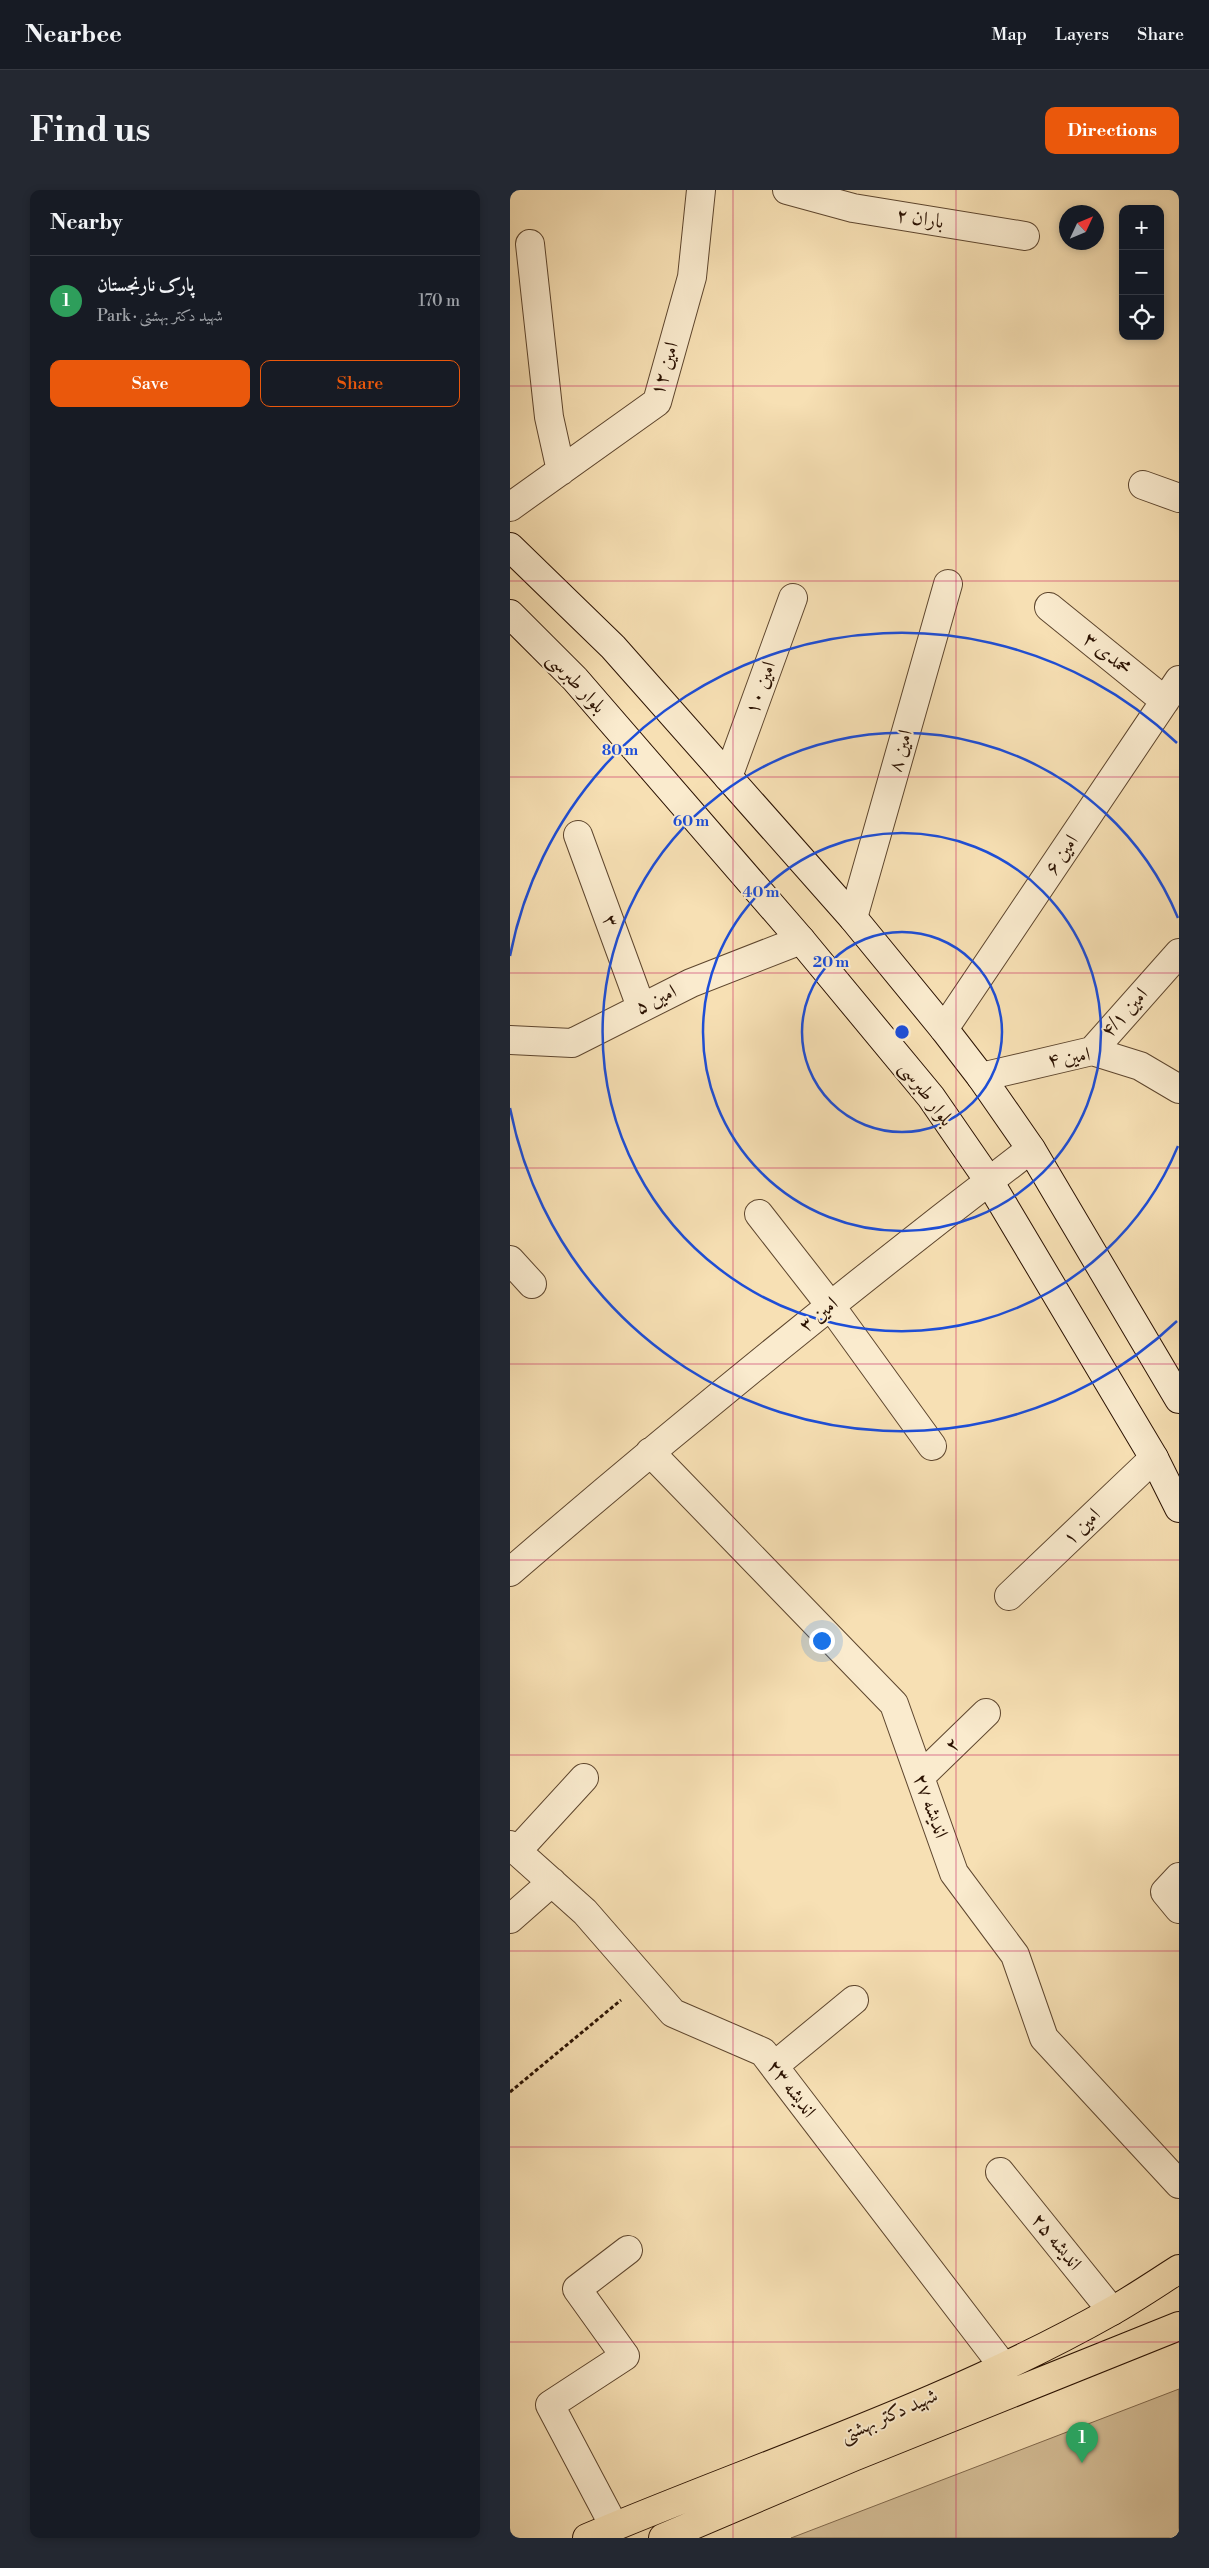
<!DOCTYPE html>
<html lang="en">
<head>
<meta charset="utf-8">
<style>
  body { margin:0; font-family:"Libre Bodoni",Amiri,serif; background:#242831; color:#f1f3f6 }
  .controls { position:absolute; right:15px; top:15px; display:grid; overflow:hidden; border-radius:10px; box-shadow:0 2px 8px #0003 }
  .controls button { width:45px; height:45px; display:grid; place-items:center; padding:0; border:0; border-bottom:1px solid #363941; background:#171b24; color:#f1f3f6; font:25px sans-serif }
  .compass { position:absolute; left:549px; top:15px; width:45px; height:45px; border-radius:50%; background:#171b24; box-shadow:0 2px 8px #0003; rotate:46deg }
  .you { position:absolute; left:311px; top:1450px; width:18px; height:18px; margin:-12px; border:4px solid #fff; border-radius:50%; background:#1a73e8; box-shadow:0 0 0 8px #1a73e833 }
  .badge { display:grid; place-items:center; width:32px; height:32px; border-radius:50%; background:#ea580c; color:#fff; font-size:16px; font-weight:700 }
  .pin { position:absolute; translate:-50% -41px; filter:drop-shadow(0 1px 2px #0008) }
  .pin::after { content:''; position:absolute; top:26px; width:18px; height:15px; background:inherit; clip-path:polygon(0 0,100% 0,50% 100%) }
  .list { margin:0; padding:0; list-style:none }
  h2 { display:flex; justify-content:space-between; align-items:center; height:65px; margin:0; padding:0 20px; font-size:21px }
  h2 small { font-size:16px; font-weight:400; color:#9ea1a6 }
  .list li { display:grid; grid-template-columns:32px 1fr auto; gap:15px; align-items:center; box-sizing:border-box; height:90px; padding:0 20px; border-top:1px solid #363941 }
  .list b { display:block; font-size:19px; white-space:nowrap }
  .list p { margin:0; font-size:16px; white-space:nowrap; color:#9ea1a6 }
  .list em { font-size:16px; font-style:normal; color:#9ea1a6 }
  .actions { display:flex; gap:10px; padding:15px 20px }
  .actions a { flex:1; padding:11px 0; border:1px solid #ea580c; border-radius:10px; text-align:center; font-size:18px; color:#ea580c }
  .actions .main { background:#ea580c; color:#fff }
  .icon { flex:none; width:28px; height:28px; fill:none; stroke:currentColor; stroke-width:2; stroke-linecap:round; stroke-linejoin:round }
  .map { position:relative; flex:none; width:669px; height:2348px; overflow:hidden; border-radius:10px }
  header { display:flex; align-items:center; gap:30px; box-sizing:border-box; height:70px; padding:0 25px; background:#171b24; border-bottom:1px solid #363941 }
  header strong { font-size:24px }
  nav { display:flex; gap:28px; margin-inline-start:auto; font-size:18px }
  .intro { display:flex; align-items:center; justify-content:space-between; box-sizing:border-box; height:120px; padding:0 30px }
  h1 { margin:0; font-size:35px }
  .button { padding:12px 22px; border-radius:10px; background:#ea580c; color:#fff; font-size:18px; font-weight:700 }
  main { display:flex; gap:30px; padding:0 30px }
  aside { flex:1; background:#171b24; border-radius:10px; box-shadow:0 2px 8px #0003 }
  .map>svg:first-child { display:block }
  .green { fill:#d4bd96; stroke:#80684c }
  .lines { fill:none; stroke-linecap:round; stroke-linejoin:round }
  .minor-casing { stroke:#5e462e; stroke-width:30 }
  .secondary-casing { stroke:#2b1202; stroke-width:30 }
  .primary-casing { stroke:#2b1202; stroke-width:30 }
  .path { stroke:#2b1202; stroke-width:3; stroke-dasharray:4 2.5; stroke-linecap:butt }
  .minor { stroke:#faebce; stroke-width:28 }
  .secondary { stroke:#faebce; stroke-width:28 }
  .primary { stroke:#f7e0b4; stroke-width:28 }
  .grid { fill:none; stroke:#c2185b; stroke-width:1; stroke-opacity:0.55 }
  .ring { fill:none; stroke:#1d4ed8; stroke-width:2.5 }
  .labels { text-anchor:middle; dominant-baseline:central; stroke-width:4; stroke-linejoin:round; paint-order:stroke }
  .street-label { font-size:20px; fill:#2b1202; stroke:#faebce }
  .centre { fill:#1d4ed8; stroke:#faebce; stroke-width:2.5 }
  .ring-label { font-size:15px; text-anchor:middle; font-weight:bold; fill:#1d4ed8; stroke:#faebce; stroke-width:4; stroke-linejoin:round; paint-order:stroke }
</style>
</head>
<body>
<header>
<strong>Nearbee</strong>
<nav><a>Map</a><a>Layers</a><a>Share</a></nav>
</header>
<div class="intro"><h1>Find us</h1><a class="button">Directions</a></div>
<main>
<aside>
<h2>Nearby<small></small></h2>
<ul class="list">
<li><span class="badge" style="background:#2e9e5b">1</span><div><b>پارک نارنجستان</b><p>Park · شهید دکتر بهشتی</p></div><em>170 m</em></li>
</ul>
<div class="actions"><a class="main">Save</a><a>Share</a></div>
</aside>
<div class="map">
<svg width="669" height="2348" viewBox="0 0 669 2348">
  <rect width="100%" height="100%" fill="#f7e0b4"/>
  <filter id="stains"><feTurbulence type="fractalNoise" baseFrequency=".004" numOctaves="4"/><feColorMatrix values="0 0 0 0 .2 0 0 0 0 .09 0 0 0 0 .02 0 0 0 .5 -.17"/></filter>
  <radialGradient id="worn" r=".72"><stop offset=".6" stop-color="#630" stop-opacity="0"/><stop offset="1" stop-color="#630" stop-opacity=".3"/></radialGradient>
  <!-- green -->
  <path class="green" d="M669,2199V2348H281Z"/>
  <g class="lines">
    <defs>
      <path id="minor" d="M277,0L343,18L515,46
        M20,54L39,227L51,281
        M633,295L669,308
        M0,317L147,212L182,87L191,0
        M539,417L655,511
        M218,587L283,408
        M68,645L131,817
        M343,728L438,394
        M434,839L669,490
        M0,850L62,853L181,793L291,750
        M582,861L669,763
        M471,887L582,861L630,876L669,899
        M249,1024L320,1115L422,1256
        M0,1070L22,1094
        M140,1262L384,1514L444,1683L505,1765L534,1848L669,1994
        M0,1382C169,1236 343,1095 521,959
        M499,1406L644,1268
        M410,1587L476,1523
        M0,1655L75,1722L163,1823L253,1862L493,2176
        M7,1661L74,1588
        M669,1687L655,1702L669,1719
        M0,1729L42,1692
        M264,1876L344,1810
        M490,1982L602,2121
        M104,2336L40,2215L115,2166L67,2099L118,2060"/>
      <path id="secondary" d="M0,357L103,457L343,728L434,839L471,887L521,959L669,1209
        M0,424L65,489L291,750L421,907L479,991L644,1268L669,1318"/>
      <path id="primary" d="M77,2348C252,2274 436,2215 602,2121C625,2108 647,2093 669,2079
        M153,2348L343,2267L669,2136"/>
    </defs>
    <!-- minor casing -->
    <use href="#minor" class="minor-casing"/>
    <!-- secondary casing -->
    <use href="#secondary" class="secondary-casing"/>
    <!-- primary casing -->
    <use href="#primary" class="primary-casing"/>
    <!-- path -->
    <path class="path" d="M0,1902L111,1810"/>
    <!-- minor -->
    <use href="#minor" class="minor"/>
    <!-- secondary -->
    <use href="#secondary" class="secondary"/>
    <!-- primary -->
    <use href="#primary" class="primary"/>
  </g>
  <!-- grid -->
  <path class="grid" d="M223,0V2348M446,0V2348M0,196H669M0,391H669M0,587H669M0,783H669M0,978H669M0,1174H669M0,1370H669M0,1565H669M0,1761H669M0,1957H669M0,2152H669"/>
  <!-- distance rings -->
  <g class="ring">
    <circle cx="392" cy="842" r="100"/>
    <circle cx="392" cy="842" r="199"/>
    <path d="M668 956A299 299 0 1 1 668 728"/>
    <path d="M667 1131A399 399 0 0 1 0 918M0 766A399 399 0 0 1 667 553"/>
  </g>
  <g class="labels">
    <!-- street labels -->
    <g class="street-label">
      <text transform="translate(410 29) rotate(9)">باران ۲</text>
      <text transform="translate(155 179) rotate(-73)">امین ۱۲</text>
      <text transform="translate(597 464) rotate(39)">محمدی ۳</text>
      <text transform="translate(66 493) rotate(47)">بلوار طبرسی</text>
      <text transform="translate(251 498) rotate(-70)">امین ۱۰</text>
      <text transform="translate(391 561) rotate(-74)">امین ۸</text>
      <text transform="translate(552 665) rotate(-56)">امین ۶</text>
      <text transform="translate(100 731) rotate(70)">۳</text>
      <text transform="translate(146 810) rotate(-26)">امین ۵</text>
      <text transform="translate(615 823) rotate(-48)">امین ۴/۱</text>
      <text transform="translate(559 868) rotate(-9)">امین ۴</text>
      <text transform="translate(416 904) rotate(53)">بلوار طبرسی</text>
      <text transform="translate(309 1125) rotate(-39)">امین ۳</text>
      <text transform="translate(572 1337) rotate(-44)">امین ۱</text>
      <text transform="translate(443 1555) rotate(-44)">۲</text>
      <text transform="translate(420 1616) rotate(70)">اندیشه ۲۷</text>
      <text transform="translate(281 1899) rotate(53)">اندیشه ۲۳</text>
      <text transform="translate(546 2052) rotate(51)">اندیشه ۲۵</text>
      <text transform="translate(379 2226) rotate(-24)">شهید دکتر بهشتی</text>
    </g>
  </g>
  <circle cx="392" cy="842" r="8" class="centre"/>
  <g class="ring-label">
    <text x="110" y="565">80 m</text>
    <text x="181" y="636">60 m</text>
    <text x="251" y="707">40 m</text>
    <text x="321" y="777">20 m</text>
  </g>
  <rect width="100%" height="100%" filter="url(#stains)"/>
  <rect width="100%" height="100%" fill="url(#worn)"/>
</svg>
<div class="controls">
<button>+</button>
<button>−</button>
<button><svg class="icon" aria-label="locate" viewBox="0 0 24 24"><circle cx="12" cy="12" r="6"/><path d="M12 2v4M12 18v4M2 12h4M18 12h4"/></svg></button>
</div>
<svg class="compass" viewBox="-18 -18 36 36"><path d="M0-13l5 13h-10z" fill="#e53935"/><path d="M0 13l5-13h-10z" fill="#9ea1a6"/></svg>
<div class="you"></div>
<div class="pin badge" style="left:572px;top:2273px;background:#2e9e5b">1</div>
</div>
</main>
</body>
</html>
